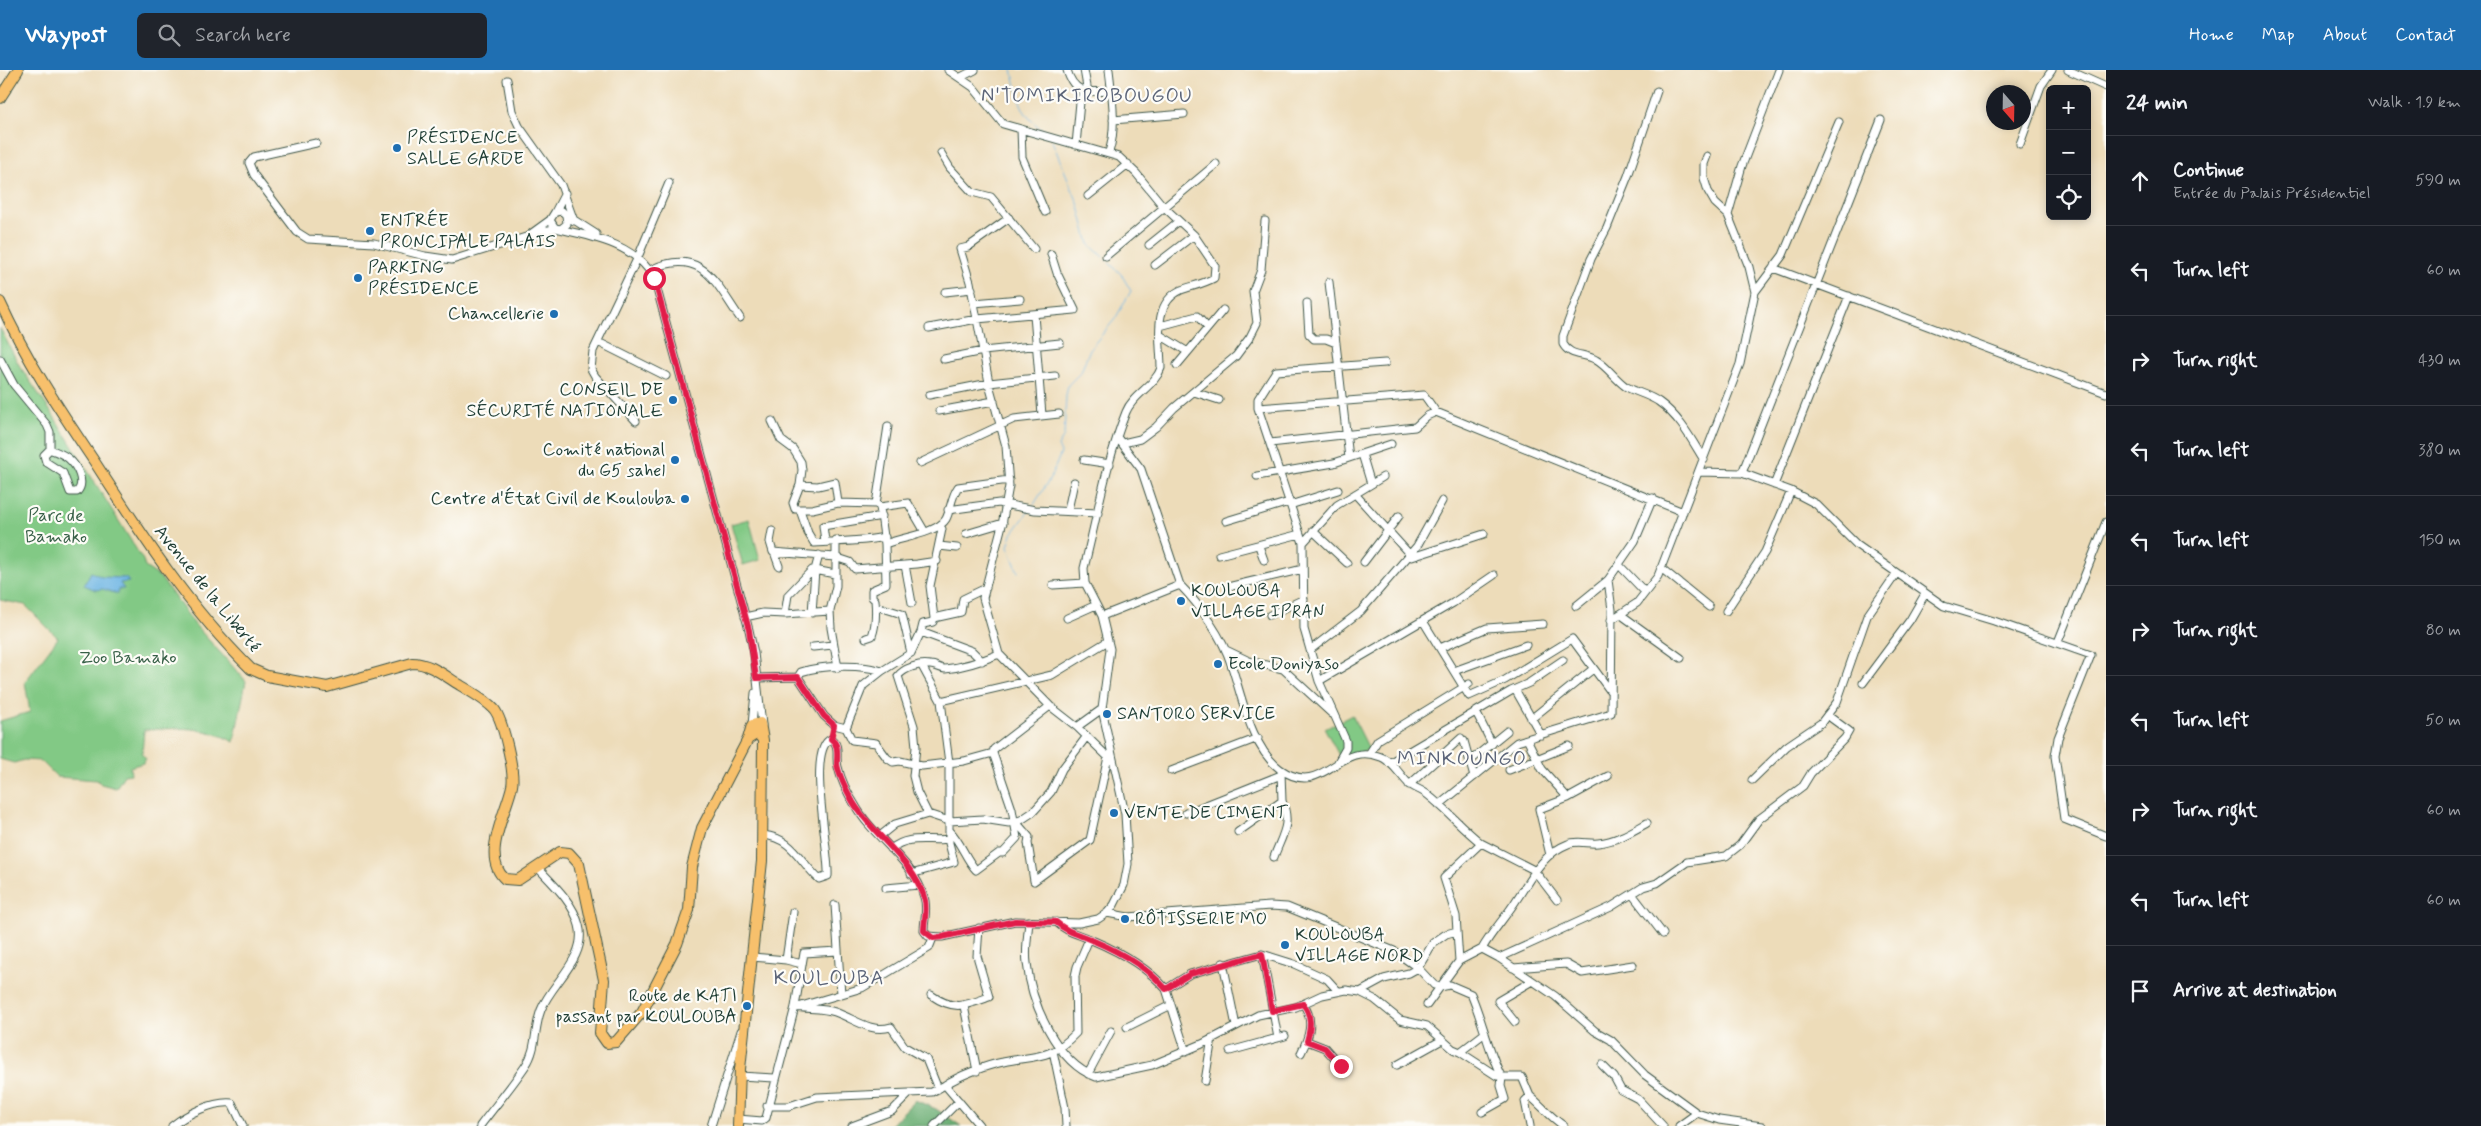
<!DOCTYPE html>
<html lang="en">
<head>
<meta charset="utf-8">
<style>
  body { margin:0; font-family:Mynerve,sans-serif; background:#20242c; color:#f1f3f6 }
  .controls { position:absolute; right:15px; top:15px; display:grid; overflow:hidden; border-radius:8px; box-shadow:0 2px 8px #0003 }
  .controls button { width:45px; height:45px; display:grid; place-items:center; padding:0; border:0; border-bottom:1px solid #363941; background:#171b24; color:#f1f3f6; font:25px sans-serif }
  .compass { position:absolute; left:1986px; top:15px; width:45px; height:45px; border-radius:50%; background:#171b24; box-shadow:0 2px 8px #0003; rotate:160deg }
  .stop { position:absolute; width:15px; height:15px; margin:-11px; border:4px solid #e11d48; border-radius:50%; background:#fff }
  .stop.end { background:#e11d48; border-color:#fff; box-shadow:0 1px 5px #0008 }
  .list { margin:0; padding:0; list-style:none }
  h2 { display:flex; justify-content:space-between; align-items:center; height:65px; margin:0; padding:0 20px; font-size:21px }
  h2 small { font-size:16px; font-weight:400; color:#9ea1a6 }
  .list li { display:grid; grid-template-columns:32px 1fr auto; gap:15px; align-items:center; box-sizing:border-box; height:90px; padding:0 20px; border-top:1px solid #363941 }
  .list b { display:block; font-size:19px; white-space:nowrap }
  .list p { margin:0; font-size:16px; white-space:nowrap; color:#9ea1a6 }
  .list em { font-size:16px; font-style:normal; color:#9ea1a6 }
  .icon { flex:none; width:28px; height:28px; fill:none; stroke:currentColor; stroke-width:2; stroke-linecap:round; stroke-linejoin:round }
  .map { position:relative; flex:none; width:2106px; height:1056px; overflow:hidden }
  header { display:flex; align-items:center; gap:30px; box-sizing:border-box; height:70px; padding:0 25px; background:#1f6fb2; color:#fff }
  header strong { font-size:24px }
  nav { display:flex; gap:28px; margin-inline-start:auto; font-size:18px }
  .search { width:350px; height:45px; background:#20242c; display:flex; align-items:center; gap:12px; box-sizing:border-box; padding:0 18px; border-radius:8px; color:#9ea1a6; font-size:19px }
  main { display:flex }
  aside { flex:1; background:#171b24 }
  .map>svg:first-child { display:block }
  .green { fill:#82c985; stroke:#50835c }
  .forest { fill:#69ad72; stroke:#447553 }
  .water { fill:#6bb4e3; stroke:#45788c }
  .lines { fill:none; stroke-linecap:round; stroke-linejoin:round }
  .stream { stroke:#6bb4e3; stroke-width:1 }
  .minor-casing { stroke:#3e5548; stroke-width:9 }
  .highway-casing { stroke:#3e5548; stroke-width:12 }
  .minor { stroke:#fff; stroke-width:7 }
  .highway { stroke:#f7c06c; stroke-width:10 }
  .route { stroke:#e11d48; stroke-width:6 }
  .poi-dot { fill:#1f6fb2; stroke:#fdfcf7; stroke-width:2 }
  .labels { text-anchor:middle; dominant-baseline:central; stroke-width:4.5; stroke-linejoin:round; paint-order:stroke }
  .poi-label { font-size:18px; fill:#1f3d34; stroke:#fdfcf7; text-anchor:start }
  .park-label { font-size:18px; fill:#386048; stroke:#fdfcf7 }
  .street-label { font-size:18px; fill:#1f3d34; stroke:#fdfcf7 }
  .quarter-label { font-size:20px; letter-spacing:1px; fill:#5c6579; stroke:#fdfcf7 }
</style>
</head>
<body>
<header>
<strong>Waypost</strong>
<div class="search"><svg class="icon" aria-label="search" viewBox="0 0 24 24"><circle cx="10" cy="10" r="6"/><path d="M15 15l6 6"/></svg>Search here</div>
<nav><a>Home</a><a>Map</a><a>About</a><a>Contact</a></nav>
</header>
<main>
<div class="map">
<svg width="2106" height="1056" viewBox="0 0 2106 1056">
  <rect width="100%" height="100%" fill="#fdfcf7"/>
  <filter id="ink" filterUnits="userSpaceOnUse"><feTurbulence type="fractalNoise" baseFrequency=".02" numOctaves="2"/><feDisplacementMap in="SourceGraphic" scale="10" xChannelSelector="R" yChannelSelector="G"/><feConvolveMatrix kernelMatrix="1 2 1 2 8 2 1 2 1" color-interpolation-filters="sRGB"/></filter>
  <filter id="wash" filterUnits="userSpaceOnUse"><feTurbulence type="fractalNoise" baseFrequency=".0096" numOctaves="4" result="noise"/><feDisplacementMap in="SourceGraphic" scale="20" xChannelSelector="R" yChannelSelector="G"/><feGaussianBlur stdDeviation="1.12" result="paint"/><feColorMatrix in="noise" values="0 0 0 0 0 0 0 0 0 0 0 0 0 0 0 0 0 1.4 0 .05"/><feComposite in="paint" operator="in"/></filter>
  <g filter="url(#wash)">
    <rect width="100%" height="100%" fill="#eddcb9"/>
    <!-- green -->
    <path class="green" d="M0,258L19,295L53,345L143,490L145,497L160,507L196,556L246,611L234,672C203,655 178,658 144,660L142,684L146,689L143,693L130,697L131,704L124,705L116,718L101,714L97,710L57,707L41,691L24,690L14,693L0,689V651L30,642L25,612L58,568L25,535L0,530Z
      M749,449L760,490L743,495L731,454Z
      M1352,645L1369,679L1343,693L1325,659Z"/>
    <!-- forest -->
    <path class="forest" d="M915,1030L936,1039L961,1056H890Z"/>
    <!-- water -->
    <path class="water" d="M91,502L102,507L126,508L129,512L120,513L124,519H118L117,524L103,519L96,520L84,515Z"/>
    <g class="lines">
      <!-- stream -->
      <path class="stream" d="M1012,0C1021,32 1018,45 1048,63
        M1052,71L1078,133L1089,174L1103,187
        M1033,436L1051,407L1061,383L1058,376L1064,366L1066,326L1068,315L1081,302L1090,279L1115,249L1131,221L1121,204L1106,190
        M1018,502L1008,476L1012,464L1029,441"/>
    </g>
  </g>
  <g filter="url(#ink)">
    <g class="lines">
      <defs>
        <path id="minor" d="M1067,0C1074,25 1089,22 1111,21
          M1084,0L1088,22
          M2068,0L2106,17
          M961,7L975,0
          M507,10L512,41L519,56L561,115L574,151
          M1657,21L1628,106L1607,158L1591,189L1563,266V274C1570,287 1585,283 1596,290C1608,297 1614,308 1625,316C1634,322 1648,324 1659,332C1680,347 1691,369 1704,390
          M1113,50L1184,44
          M1021,59L1022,87L1045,142
          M316,73L254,87L249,93L254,105L297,162L308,169L374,173L425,186L452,190L555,158
          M2020,74L2041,16L2052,0
          M1076,75L1080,32L1084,21
          M1109,82C1117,57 1112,26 1109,0
          M941,83L950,98L972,122L991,127L1034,179
          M1088,126L1128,94
          M555,142L565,123
          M1728,145L1742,96L1779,0
          M571,148L596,164
          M1009,148L968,177L960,179L970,212L990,318L1006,376L1009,416L1002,455L983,528L999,584L1050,636L1077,657L1108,687L1090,770L1034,811L1028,773L1029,767L1016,752
          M562,158L567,154L566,145L562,141L555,142L550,150L555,158C590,166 635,173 654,208L749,560L754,583L762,655
          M532,163L550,150
          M1149,175L1179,151
          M1106,186L1216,94
          M1155,195L1194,165
          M1773,198L2106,323
          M650,200C702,176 715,212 740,248
          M1329,212L1349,388
          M945,222L972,219
          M1755,222L1783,185L1839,52
          M974,233L1020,229
          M1307,233L1309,264L1314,269H1326L1336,273
          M1034,245L1042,345
          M1160,256L1197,246L1208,258
          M929,258L977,249L1075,240L1057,203L1051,184
          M1160,265L1188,282
          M598,272L666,306
          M0,289L14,315L47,355L50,362V379
          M944,289L983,281L1060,273
          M1177,295L1223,240
          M1194,322L1219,330
          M929,325L989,313L1055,306
          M1258,338L1424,325L1436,342
          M939,341L994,331
          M636,351L595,306L591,299L593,281L638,187L669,113
          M772,351L781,370L793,379L801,392L802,400L800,415L793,433L795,439H812L838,433L876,434L880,437L908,433L925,462
          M1117,367L1141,399L1180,515C1199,534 1223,568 1231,594C1242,626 1251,678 1280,699C1324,730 1337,669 1381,687C1392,691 1400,705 1408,713C1414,718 1422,720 1428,725C1447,740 1462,758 1481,773L1444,808L1456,846L1457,861L1446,864L1433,873L1418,898L1409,903L1384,909L1360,922
          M1123,373L1140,369L1156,357L1174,338L1236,286L1250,267L1257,253L1253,221L1261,200L1265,151
          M1270,373L1415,357L1427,346L1436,342L1683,442
          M50,379C56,382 64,384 69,389C77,396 86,413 77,422H70L63,403L46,392L44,385Z
          M1362,384L1371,414
          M1084,390L1110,394
          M920,393L1014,349L1059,344
          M1699,402L1742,403L1791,421L1816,434L1857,475L1944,536L1994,551L2091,585L2058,668L2055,686L2064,749L2106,766
          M1742,403L1881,50
          M1257,406L1334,393L1391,374
          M800,415L818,416L835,412L838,433
          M1774,415L1849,226
          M1355,424L1412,487L1484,464
          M876,434L888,356
          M1290,435L1338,420
          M800,440L808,463L814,473C838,471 861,472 885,467
          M948,440L999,433L1035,440L1098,443
          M1068,440L1074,412
          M1226,451L1289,432
          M772,461L770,472L773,482L835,487L850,492L855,499L917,494L937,491
          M1313,461L1347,493
          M966,464L1003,453
          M825,471L823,456L882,446
          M1303,473L1337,435L1383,407
          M885,474C900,468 938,463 946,449C951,439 951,427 958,417L1009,410
          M939,476L957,478
          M1259,476L1264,490
          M774,482L779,496
          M1219,485L1300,464
          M1364,492L1399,446
          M905,495L912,533
          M1619,495L1645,522
          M1661,498L1709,537
          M1053,515L1085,513
          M1232,516L1303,499
          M876,536L902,544L911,583
          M1576,536L1608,510L1635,471L1653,428
          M830,541L836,516V470
          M1726,541L1765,482L1791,421
          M812,543L815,500L835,504
          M785,544L830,541L831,558L838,598
          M1620,544L1681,588
          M1270,545L1304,529
          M1102,546L1180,515
          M745,547L763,543L785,544L788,525L812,500H815L819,485
          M934,548L961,542L963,529L986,518
          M1067,548L1096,535
          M1611,550L1637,533L1658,506L1740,294L1755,222L1749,197L1728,145L1715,133L1708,121L1704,108V94L1707,86
          M1423,551L1469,626L1505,610L1572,569L1611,622
          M921,562L923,554L933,552L934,548L930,516L942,459L940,457
          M866,568L872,566C876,555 876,541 875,530L872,527V520L886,514L885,474L880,437
          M2058,572L2106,452
          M813,577L833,575
          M1440,578L1487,558L1543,554
          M1226,580L1249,591L1283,599L1332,644
          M1310,580L1361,541L1417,476L1442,431
          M1454,601L1526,575
          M798,607L801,602C822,595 861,594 882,601
          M756,608L798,607L824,646L834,655L846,658
          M1319,611L1453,533L1494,505
          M1863,613L1910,550L1925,524
          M1516,621L1541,665
          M941,631L1052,605L1108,571
          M1476,642L1492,674
          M1531,649L1593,599
          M752,655L755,623
          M1077,657L1102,639
          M846,658L863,616L882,601L911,583L921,562L972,581L982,591
          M846,658L852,670L876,673L887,688L893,692L900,691L922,696L964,691L993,683
          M1527,669L1542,699L1568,728
          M1464,671L1474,707
          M1369,684L1378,670L1469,614
          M1470,691L1507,661
          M1338,692L1346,678V671L1319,611L1304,559L1303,473L1258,338V329L1276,301L1385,293
          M1389,693L1511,621L1529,613L1563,590
          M1509,700L1569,676
          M1171,701L1258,668
          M1752,710L1787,676L1821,653L1837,632L1867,546L1896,504
          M1409,715L1461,668
          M1439,735L1517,672L1611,643L1612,540L1608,510
          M1186,743L1281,705
          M928,744L917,722L913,706L916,677L914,656L898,606C904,598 920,593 930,595C936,595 940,599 945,599C963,597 982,591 999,584
          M949,760C961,772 965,788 976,800L999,783H1003L1017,768L1012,739L993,683L994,679L1050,636
          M1238,762L1282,731L1281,702
          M763,765C793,768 799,791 819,809L828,806C830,782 806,679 831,669C841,675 835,687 838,697C841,710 848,724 855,735C873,768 913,790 924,827C928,838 924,850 924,861L928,866L942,867L1015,851L1079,853L1098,849L1107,843L1114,835L1124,815L1128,794L1125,744L1102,639L1110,579L1102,546L1085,513L1084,498C1097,447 1106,392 1126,342C1133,324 1155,316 1161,298C1161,271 1151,234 1181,220C1192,216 1203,214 1214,208L1215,196L1194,165L1163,136L1136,103L1119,87L1003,54L973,17L948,0
          M880,766L895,754L928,744L949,751L983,749L1009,753L1021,750L1033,742L1051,722L1062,699L1087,666
          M1481,773L1534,800L1557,830
          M891,779C908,764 929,772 949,769
          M1550,785L1539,739L1568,728L1608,706
          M1274,787C1282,765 1292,754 1282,731
          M911,804L954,792L949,773V693L941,631L922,596
          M886,818L919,815
          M1632,824L1663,864
          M835,835L841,924
          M1107,843L1128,847L1270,836L1287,837L1394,881L1418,898L1434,915L1440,917L1450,915L1471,924C1482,950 1488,978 1500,1004L1497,1006L1460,982L1485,963
          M1029,851C1028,865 1025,879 1027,893C1031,932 1056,993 1096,1007L1152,995L1202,974L1258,945L1296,937L1322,925L1346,920L1360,922L1374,929L1400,950L1427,956L1453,979L1460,982
          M1056,852C1068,863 1079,864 1094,871C1120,882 1147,897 1166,919L1186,982
          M1457,861L1459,891
          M1482,879C1492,861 1506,847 1517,829C1531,808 1542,784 1568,774C1577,770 1588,774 1598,773C1617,771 1631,762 1647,753
          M1262,884L1278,968
          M752,887L786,890L802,894
          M1499,888L1611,837L1643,817L1657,813L1687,792L1726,786L1740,775L1759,749L1803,716L1811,703L1845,668L1849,661L1827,645
          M786,890L793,842
          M1223,893L1236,956
          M1513,898L1566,894L1582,903L1633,895
          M1166,919L1190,904L1262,884L1294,894L1327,909L1338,921
          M931,925C954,941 964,936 989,927L977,886L979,858
          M1427,935L1459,891L1482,879L1499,888L1555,926L1595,961L1611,970L1645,1005L1697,1043L1719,1050L1762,1056
          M964,936L977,1001
          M795,937C807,939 824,938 835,942C855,949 870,963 891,957L905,977L926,989L938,1019
          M798,937L862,918L929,878L933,868
          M1515,952L1498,931L1532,911
          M1127,957L1171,935
          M1307,971L1325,978L1341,996
          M1053,981L1065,1038L1066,1056
          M1230,981L1285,966
          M1301,983C1309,967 1315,950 1303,934
          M1397,995L1442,970
          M1602,995L1614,1007L1621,1020L1638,1029L1663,1056
          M1088,1004L1111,961
          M1500,1004L1502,1007H1522L1530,1026L1525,1031L1530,1056
          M740,1006L775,1008
          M1205,1011L1212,968
          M945,1015C958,1006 987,995 1003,992C1036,985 1049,991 1076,963L1075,906L1077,897L1089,869
          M1530,1026C1542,1036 1550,1047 1564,1056
          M767,1036H789L817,1027L932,1022L945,1015L979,1055
          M1482,1042L1505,1029L1501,1016L1502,1007
          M738,1049L762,1051L766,1048L795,937L804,883L838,881
          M172,1056C187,1044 213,1031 232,1033L243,1056
          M480,1056C495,1036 512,1016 526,995C537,979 534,958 541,940C551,913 588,888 579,855C573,832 553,814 537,797
          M711,1056L741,961
          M852,1056L892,1041L909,1024
          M934,1056L959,1031
          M1679,1056L1697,1043"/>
        <path id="highway" d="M0,28L18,0
          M0,232C26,289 59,339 94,391C141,464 189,538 251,599L267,606L327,617L412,593C430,593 445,606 460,615C471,622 485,629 494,639C503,650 515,702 512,716C507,741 480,787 505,809L518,810L560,782L569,783L579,794L604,910L600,963L607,973L616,972L642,942L677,874L689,840L692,797L702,758L748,669L756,664L759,665L763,670
          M738,1056L740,999L762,791L763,670L760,653L752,655L748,669"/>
      </defs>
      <!-- minor casing -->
      <use href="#minor" class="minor-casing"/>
      <!-- highway casing -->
      <use href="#highway" class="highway-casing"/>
      <!-- minor -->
      <use href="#minor" class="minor"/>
      <!-- highway -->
      <use href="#highway" class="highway"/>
    </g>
  </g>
  <g class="lines" filter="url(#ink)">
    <!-- route -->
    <path class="route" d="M654,208L749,560L756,608L798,607L824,646L834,655L831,669C839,674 837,684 837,693C838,705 847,721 853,732C872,764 913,791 924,827C928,838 924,850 924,861L933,868L942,867L1015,851L1056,852C1068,863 1079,864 1094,871C1120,882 1147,897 1166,919L1190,904L1262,884L1272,941L1303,934C1312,945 1311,957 1307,971L1325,978L1341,996"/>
  </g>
  <!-- markers -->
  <g class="poi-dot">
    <circle cx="397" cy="78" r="5"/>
    <circle cx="370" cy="161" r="5"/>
    <circle cx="358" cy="208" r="5"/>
    <circle cx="554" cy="244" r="5"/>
    <circle cx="673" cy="330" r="5"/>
    <circle cx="675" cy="390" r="5"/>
    <circle cx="685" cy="429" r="5"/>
    <circle cx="1181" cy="531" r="5"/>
    <circle cx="1218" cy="594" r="5"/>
    <circle cx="1107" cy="644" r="5"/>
    <circle cx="1114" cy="743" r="5"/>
    <circle cx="1125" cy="849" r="5"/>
    <circle cx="1285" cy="875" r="5"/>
    <circle cx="747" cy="936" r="5"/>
  </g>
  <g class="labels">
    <!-- poi labels -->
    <g class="poi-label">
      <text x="407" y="68">PRÉSIDENCE<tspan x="407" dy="21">SALLE GARDE</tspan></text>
      <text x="380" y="151">ENTRÉE<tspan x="380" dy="21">PRONCIPALE PALAIS</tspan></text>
      <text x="368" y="198">PARKING<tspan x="368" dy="21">PRÉSIDENCE</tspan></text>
      <text x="544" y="244" text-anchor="end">Chancellerie</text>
      <text x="663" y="320" text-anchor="end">CONSEIL DE<tspan x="663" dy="21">SÉCURITÉ NATIONALE</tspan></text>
      <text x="665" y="380" text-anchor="end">Comité national<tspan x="665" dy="21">du G5 sahel</tspan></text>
      <text x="675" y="429" text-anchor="end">Centre d'État Civil de Koulouba</text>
      <text x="1191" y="521">KOULOUBA<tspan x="1191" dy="21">VILLAGE IPRAN</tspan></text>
      <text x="1228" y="594">Ecole Doniyaso</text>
      <text x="1117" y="644">SANTORO SERVICE</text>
      <text x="1124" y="743">VENTE DE CIMENT</text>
      <text x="1135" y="849">RÔTISSERIE MO</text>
      <text x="1295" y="865">KOULOUBA<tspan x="1295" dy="21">VILLAGE NORD</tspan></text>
      <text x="737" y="926" text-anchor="end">Route de KATI<tspan x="737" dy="21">passant par KOULOUBA</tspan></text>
    </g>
    <!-- park labels -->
    <g class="park-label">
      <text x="56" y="446">Parc de<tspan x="56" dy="21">Bamako</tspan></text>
      <text x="128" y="588">Zoo Bamako</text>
    </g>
    <!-- street labels -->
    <g class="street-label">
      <text transform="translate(207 519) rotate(51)">Avenue de la Liberté</text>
    </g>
    <!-- quarter labels -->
    <g class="quarter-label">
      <text x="1087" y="26">N'TOMIKIROBOUGOU</text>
      <text x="1462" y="689">MINKOUNGO</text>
      <text x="829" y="908">KOULOUBA</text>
    </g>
  </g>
</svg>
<div class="controls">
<button>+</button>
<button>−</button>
<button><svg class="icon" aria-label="locate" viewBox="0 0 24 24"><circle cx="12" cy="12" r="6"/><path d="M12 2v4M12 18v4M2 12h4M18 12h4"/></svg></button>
</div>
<svg class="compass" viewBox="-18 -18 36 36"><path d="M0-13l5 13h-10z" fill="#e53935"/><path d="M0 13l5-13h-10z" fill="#9ea1a6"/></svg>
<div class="stop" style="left:654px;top:208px"></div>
<div class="stop end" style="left:1341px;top:996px"></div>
</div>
<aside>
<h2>24 min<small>Walk · 1.9 km</small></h2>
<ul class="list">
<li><svg class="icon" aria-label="ahead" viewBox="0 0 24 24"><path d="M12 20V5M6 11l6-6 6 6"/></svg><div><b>Continue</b><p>Entrée du Palais Présidentiel</p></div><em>590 m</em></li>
<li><svg class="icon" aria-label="left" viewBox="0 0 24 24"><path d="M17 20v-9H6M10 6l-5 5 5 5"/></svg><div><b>Turn left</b></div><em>60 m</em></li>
<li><svg class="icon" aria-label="right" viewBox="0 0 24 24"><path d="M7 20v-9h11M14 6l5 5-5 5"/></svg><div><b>Turn right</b></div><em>430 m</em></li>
<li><svg class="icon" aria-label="left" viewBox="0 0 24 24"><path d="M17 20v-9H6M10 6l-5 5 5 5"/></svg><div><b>Turn left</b></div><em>380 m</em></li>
<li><svg class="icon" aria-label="left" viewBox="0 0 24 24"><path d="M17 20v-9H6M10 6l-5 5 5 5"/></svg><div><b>Turn left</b></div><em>150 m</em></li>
<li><svg class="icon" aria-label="right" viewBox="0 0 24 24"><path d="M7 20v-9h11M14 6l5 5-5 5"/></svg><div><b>Turn right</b></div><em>80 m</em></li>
<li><svg class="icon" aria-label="left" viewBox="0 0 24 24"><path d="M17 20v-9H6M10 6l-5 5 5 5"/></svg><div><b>Turn left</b></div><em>50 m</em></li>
<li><svg class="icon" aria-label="right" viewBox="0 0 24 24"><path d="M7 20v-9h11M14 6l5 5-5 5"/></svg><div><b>Turn right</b></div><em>60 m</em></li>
<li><svg class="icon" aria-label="left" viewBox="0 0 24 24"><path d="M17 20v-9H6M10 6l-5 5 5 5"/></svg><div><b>Turn left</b></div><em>60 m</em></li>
<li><svg class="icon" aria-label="arrive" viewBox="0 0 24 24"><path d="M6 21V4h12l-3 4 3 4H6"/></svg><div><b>Arrive at destination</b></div></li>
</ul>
</aside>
</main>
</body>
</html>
